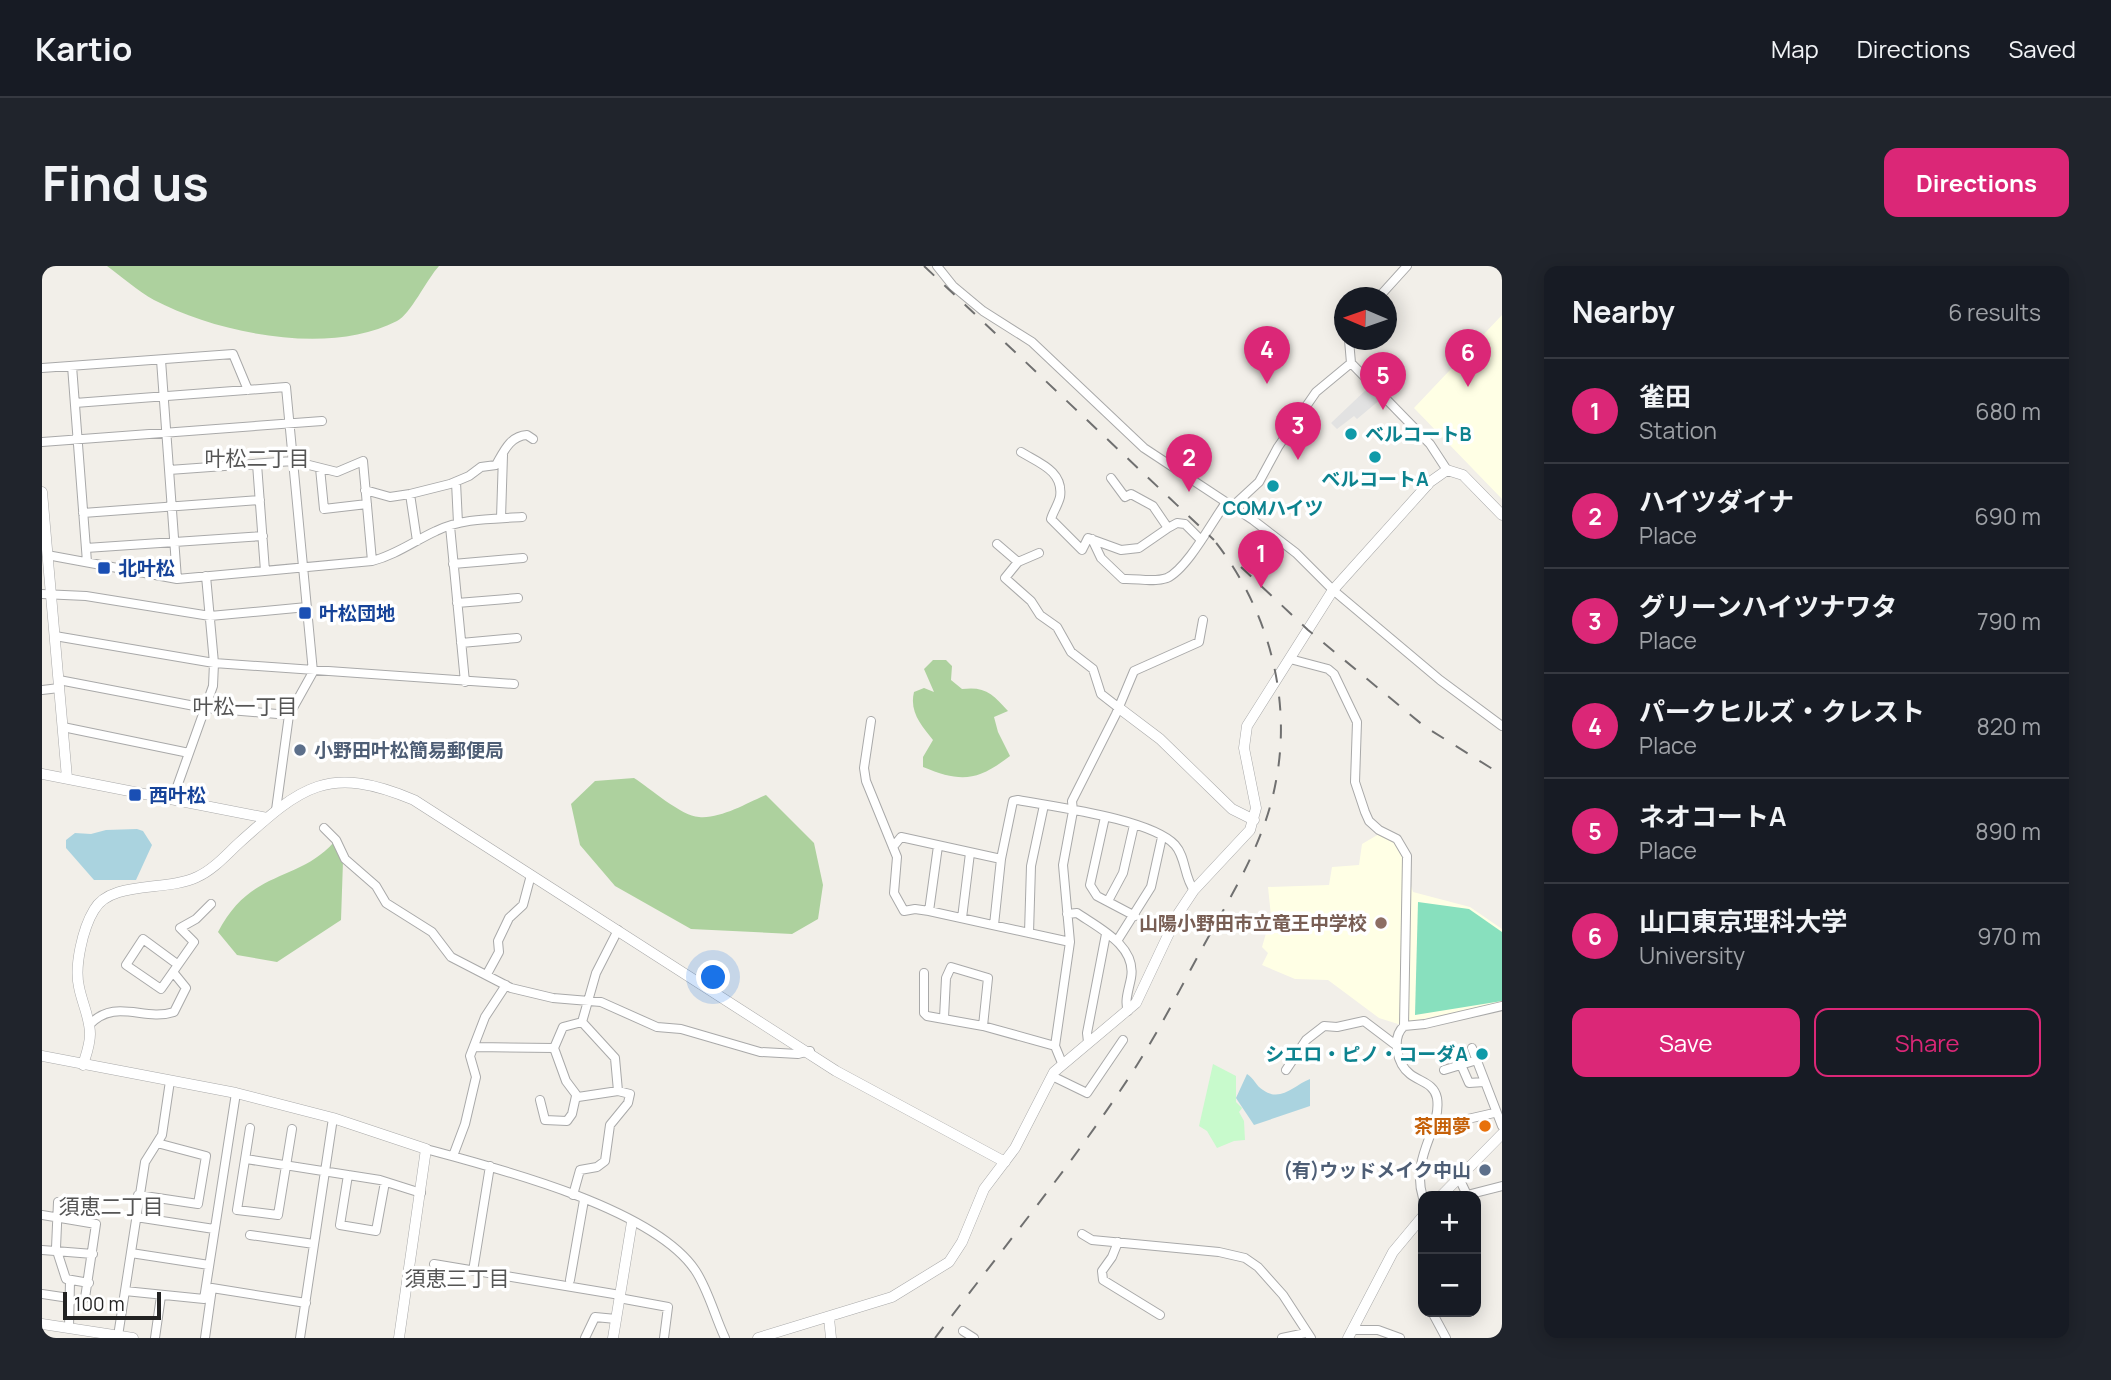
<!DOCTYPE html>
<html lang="en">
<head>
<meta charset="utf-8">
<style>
  body { margin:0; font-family:Manrope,"Noto Sans JP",sans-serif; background:#20242c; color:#f1f3f6 }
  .controls { position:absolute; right:21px; bottom:21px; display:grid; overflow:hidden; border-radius:14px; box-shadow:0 4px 18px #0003 }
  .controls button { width:63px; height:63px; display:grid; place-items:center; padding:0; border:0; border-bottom:2px solid #363941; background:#171b24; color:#f1f3f6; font:35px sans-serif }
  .compass { position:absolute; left:1292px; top:21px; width:63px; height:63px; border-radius:50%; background:#171b24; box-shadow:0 4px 18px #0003; rotate:272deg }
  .scale { position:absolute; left:21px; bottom:18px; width:98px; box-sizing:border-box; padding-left:7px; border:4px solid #222; border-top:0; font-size:19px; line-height:24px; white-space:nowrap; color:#222; -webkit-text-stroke:5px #fff; paint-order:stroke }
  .you { position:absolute; left:672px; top:712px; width:24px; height:24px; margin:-18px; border:5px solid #fff; border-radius:50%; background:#1a73e8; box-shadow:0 0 0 10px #1a73e833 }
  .badge { display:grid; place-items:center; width:46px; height:46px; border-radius:50%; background:#db2777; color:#fff; font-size:23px; font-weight:700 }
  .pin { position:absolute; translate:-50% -58px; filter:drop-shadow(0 2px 4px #0008) }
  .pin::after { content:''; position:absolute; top:37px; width:24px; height:21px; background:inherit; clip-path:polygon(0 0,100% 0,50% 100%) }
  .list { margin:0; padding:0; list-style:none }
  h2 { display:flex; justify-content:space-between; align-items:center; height:91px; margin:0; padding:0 28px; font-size:30px }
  h2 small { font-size:23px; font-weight:400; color:#9ea1a6 }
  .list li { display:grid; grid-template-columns:46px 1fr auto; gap:21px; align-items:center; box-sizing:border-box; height:105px; padding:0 28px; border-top:2px solid #363941 }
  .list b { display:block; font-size:26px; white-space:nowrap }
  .list p { margin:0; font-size:23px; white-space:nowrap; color:#9ea1a6 }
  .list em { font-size:23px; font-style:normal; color:#9ea1a6 }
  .actions { display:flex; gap:14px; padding:21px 28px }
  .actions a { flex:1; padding:16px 0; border:2px solid #db2777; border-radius:14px; text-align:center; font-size:24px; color:#db2777 }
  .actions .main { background:#db2777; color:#fff }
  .map { position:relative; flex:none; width:1460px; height:1072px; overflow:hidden; border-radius:14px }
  header { display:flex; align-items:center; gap:42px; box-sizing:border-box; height:98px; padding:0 35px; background:#171b24; border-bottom:2px solid #363941 }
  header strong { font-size:33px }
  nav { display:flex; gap:38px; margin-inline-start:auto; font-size:24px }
  .intro { display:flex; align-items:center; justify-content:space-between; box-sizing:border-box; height:168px; padding:0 42px }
  h1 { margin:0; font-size:49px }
  .button { padding:18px 32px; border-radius:14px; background:#db2777; color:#fff; font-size:24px; font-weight:700 }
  main { display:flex; gap:42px; padding:0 42px }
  aside { flex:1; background:#171b24; border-radius:14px; box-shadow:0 4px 18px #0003 }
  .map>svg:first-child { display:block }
  .education { fill:#ffffe5 }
  .forest { fill:#add19e }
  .park { fill:#c8facc }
  .pitch { fill:#88e0be }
  .parking { fill:#e2e2e2 }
  .water { fill:#aad3df }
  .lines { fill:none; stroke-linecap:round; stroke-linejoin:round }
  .minor-casing { stroke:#a9a9a9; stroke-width:10 }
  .tertiary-casing { stroke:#a9a9a9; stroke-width:11 }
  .minor { stroke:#fff; stroke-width:8 }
  .tertiary { stroke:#fff; stroke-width:10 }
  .rail { stroke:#707070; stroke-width:2; stroke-dasharray:14 14; stroke-linecap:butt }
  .culture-dot { fill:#0f9aa8; stroke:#fff; stroke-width:2.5 }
  .transit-dot { fill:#1a4fb4; stroke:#fff; stroke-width:2.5 }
  .service-dot { fill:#5c6f8a; stroke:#fff; stroke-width:2.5 }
  .education-dot { fill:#8d6e63; stroke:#fff; stroke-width:2.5 }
  .food-dot { fill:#e8710a; stroke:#fff; stroke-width:2.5 }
  .labels { text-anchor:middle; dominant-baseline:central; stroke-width:7; stroke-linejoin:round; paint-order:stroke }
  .culture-label { font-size:19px; font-weight:bold; fill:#0d838f; stroke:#fff }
  .transit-label { font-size:19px; font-weight:bold; fill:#164399; stroke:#fff; text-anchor:start }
  .service-label { font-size:19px; font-weight:bold; fill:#4e5e75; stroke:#fff; text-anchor:start }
  .education-label { font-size:19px; font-weight:bold; fill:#785e54; stroke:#fff; text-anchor:end }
  .food-label { font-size:19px; font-weight:bold; fill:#c56008; stroke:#fff; text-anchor:end }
  .neighbourhood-label { font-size:21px; fill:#555; stroke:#fff }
</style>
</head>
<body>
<header>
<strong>Kartio</strong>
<nav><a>Map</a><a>Directions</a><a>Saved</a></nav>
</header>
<div class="intro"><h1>Find us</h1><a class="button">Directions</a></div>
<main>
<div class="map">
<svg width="1460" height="1072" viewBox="0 0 1460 1072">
  <rect width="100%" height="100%" fill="#f2efe9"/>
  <!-- education -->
  <path class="education" d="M1460,49V233L1372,142Z
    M1337,568L1355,575L1371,626L1428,641L1460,663V737L1356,758L1337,752L1286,714L1253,713L1220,699L1226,687L1220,681L1229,650L1226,621L1287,619L1290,601L1317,599L1320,578Z"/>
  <!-- forest -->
  <path class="forest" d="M65,0H397C385,13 368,49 355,55C288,90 177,68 112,34C96,25 80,11 65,0Z
    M891,394H904L910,400L909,414L920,423C943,420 951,428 966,445L952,451L956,466L968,490C935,515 920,517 881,501V491L891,474C880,460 867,446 872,426L882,422L892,426L882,403Z
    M592,512C608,522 639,550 657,551C679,553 705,537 724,529L772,577L781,619L776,653L750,668L649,663L573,620L538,579L529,538L553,515Z
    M292,576L301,595L299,654L235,696L195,689L176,666C209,602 256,617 292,576Z"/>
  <!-- park -->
  <path class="park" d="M1171,798L1194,810V836L1200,842L1197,846L1202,855L1203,874L1192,875L1175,882L1165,865L1157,860Z"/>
  <!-- pitch -->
  <path class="pitch" d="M1376,636L1427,643L1460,666V735L1373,749Z"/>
  <!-- parking -->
  <path class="parking" d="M1328,120L1339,133L1315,153L1312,150L1295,163L1289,157Z"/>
  <!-- water -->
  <path class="water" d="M95,563L101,565L110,579L94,614H52L24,582V574L33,567L49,568L64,564Z
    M1205,808C1212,812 1214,820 1221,824C1239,837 1252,819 1268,813V840L1212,859L1194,832Z"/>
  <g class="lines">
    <defs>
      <path id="minor" d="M895,0L911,20L941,45L990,76L1102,182L1211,254L1254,287L1291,324L1398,414L1460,460
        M1336,32L1365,0
        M1307,74L1309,97L1388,178L1405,204
        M119,94L135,313
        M30,100L45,296
        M0,102L191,88L206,124
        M33,137L244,121L271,406L247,449L234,544
        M0,176L280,155
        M979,186C997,197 1022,205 1018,231C1016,239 1011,246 1009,253L1040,284L1046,272L1079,284L1097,282L1126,262
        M215,198L223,305
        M278,202L282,243L325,238
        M127,204L251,195L295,206L321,195L330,295
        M1069,212L1083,231L1089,228L1111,240L1126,262L1135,257L1143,258L1158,273
        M414,216L416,257
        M323,224L348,231L368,228L408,218L427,210L439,201L454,199C462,185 468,170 485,169L491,173
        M368,228L375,275
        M1191,240L1217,216L1236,181L1274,126L1309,97
        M41,247L218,234
        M459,252L461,189
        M408,260L423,416
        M1050,273L1059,292L1081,313C1095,312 1111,317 1125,312C1145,303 1170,256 1183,238
        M955,278L976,296
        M44,282L221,270
        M997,287L976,296L963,312L989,335L998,349L1015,361L1029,386L1051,403L1059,428L1077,442
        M5,289L135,313L330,295C354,289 372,275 394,265C420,252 451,253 480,251
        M411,298L481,292
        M0,328L44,330L168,350L265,341
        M415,337L476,332
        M13,370L172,397L472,418
        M419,377L475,372
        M1248,393L1286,403L1292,408L1315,456L1313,516L1323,546L1327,555L1337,564L1355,573L1365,590L1362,760
        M17,414L163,442L247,449
        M0,424L17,422
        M829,455L822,502L824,515L855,591L852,627L862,645L873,643L887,645L1028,676
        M21,461L147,487
        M131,532L171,420L172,397L164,310
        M1063,551L1048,619L1055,630L1093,650
        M282,562L294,574L303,593L334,620L344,637L390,666L409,691L469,722L511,732L559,736L615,761L639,763L718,786L756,788L768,785
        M851,581L859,571L959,593
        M1066,635L1081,607L1092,559
        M887,645L896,580
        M1025,648L1035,647C1057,662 1095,680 1089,712C1087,723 1082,735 1086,745
        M920,652L928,587
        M952,659L959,593L971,535L976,534C1013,541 1109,553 1133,579C1144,591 1142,612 1152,624
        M987,667L989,600L1002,539
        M1075,675L1109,621L1120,571
        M135,698L101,673L84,699L119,723L152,676L138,662L154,653L169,638
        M882,707V747L885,750L941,760L1013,780
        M445,708L457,686L456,675L467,652L481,639L489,609
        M902,752L904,712L909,701L946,712L941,760
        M540,756L573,792L576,825
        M47,759C74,731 101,756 132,746L144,722L131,706
        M1046,776L1045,767L1064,668
        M433,781L512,782
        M1430,782L1460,860
        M1020,797L1013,780L1028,676L1021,599L1031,545L1030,535L1074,448L1092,405L1157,376L1161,354
        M1420,801L1427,817L1442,816
        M1244,804L1264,774L1282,760L1295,761L1322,755L1355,780
        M1402,804L1435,794
        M1010,810L1045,827L1081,774
        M498,834L503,854L525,855L530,848L534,830
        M1417,855L1452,847
        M208,862L195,944L236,949L250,863
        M384,883C455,902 611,942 653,1004C666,1023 673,1051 683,1072
        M411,890L423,858L434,811L428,790L443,751L464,719
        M204,893L338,914L379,927
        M306,909L298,959L334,965L343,916
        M1417,912L1425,929L1460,920
        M96,929L156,938L164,890L115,877
        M531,929L538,904L555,901L563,895L568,859L586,837L588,828L576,825L536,831L524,815L512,782L521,761L540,756L554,707L576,664
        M1381,932C1368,890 1400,863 1395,832C1392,817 1378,816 1368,808C1355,798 1349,772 1362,760L1383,758L1460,740
        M16,936L14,982L24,1013L47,1017
        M0,949L54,958L43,1032
        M94,951L172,963
        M1040,968L1050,974L1177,986L1203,992L1216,1001L1241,1029L1269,1072
        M208,969L272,978
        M1076,976L1070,991L1060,1005L1061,1014L1118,1049
        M0,984L51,988
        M89,987L167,999
        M392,998L578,1029
        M431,1005L448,900
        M528,1014L542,934
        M83,1025L162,1033L194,827
        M0,1028L27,1032
        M577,1032L626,1041L622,1072
        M1390,1046L1404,1072
        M27,1062L28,1015
        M1313,1064H1336L1358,1072
        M921,1065L932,1072
        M76,1070L103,896L120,869L128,815
        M113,1072L119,1030
        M163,1072L170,1022L264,1037
        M258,1072L291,852
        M543,1072L553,1051L574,1053
        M1240,1072L1264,1067"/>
      <path id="tertiary" d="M0,226L25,512
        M1077,442L1118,473L1190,543L1212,554
        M0,508L225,552
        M0,790L194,827L291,852L384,883L357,1072
        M41,799C44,789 48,779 48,768C48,752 40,737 37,721C32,700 41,662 52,644C69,614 124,626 155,611C171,604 184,589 197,577C260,520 286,498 372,534L794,805L963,896
        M1399,930L1460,868
        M787,1052L789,1072
        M0,1058L91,1072
        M571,1072L590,956
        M716,1072L850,1031L907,996L920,976L942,923L973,882L1012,806L1094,737L1136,648L1152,624L1208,564L1214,542L1202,482L1205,460L1291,324L1388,216L1405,204L1421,209L1460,249
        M1306,1072L1351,986L1381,950"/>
    </defs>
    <!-- minor casing -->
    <use href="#minor" class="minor-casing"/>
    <!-- tertiary casing -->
    <use href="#tertiary" class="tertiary-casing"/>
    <!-- minor -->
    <use href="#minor" class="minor"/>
    <!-- tertiary -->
    <use href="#tertiary" class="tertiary"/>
    <!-- rail -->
    <path class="rail" d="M882,0L1172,274
      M1199,301L1266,364L1382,460L1460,509
      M893,1072C960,983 1035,893 1095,799C1119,761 1140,719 1162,679C1191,626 1223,576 1234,515C1251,427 1223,335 1167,268"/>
  </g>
  <!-- markers -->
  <g class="culture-dot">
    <circle cx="1309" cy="168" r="7"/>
    <circle cx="1333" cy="191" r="7"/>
    <circle cx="1231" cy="220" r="7"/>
    <circle cx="1440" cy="788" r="7"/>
  </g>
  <g class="transit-dot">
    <rect x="55" y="295" width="14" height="14" rx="3.5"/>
    <rect x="256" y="340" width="14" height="14" rx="3.5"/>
    <rect x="86" y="522" width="14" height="14" rx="3.5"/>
  </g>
  <g class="service-dot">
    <circle cx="258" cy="484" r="7"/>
    <circle cx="1443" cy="904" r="7"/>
  </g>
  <circle class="education-dot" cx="1339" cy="657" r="7"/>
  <circle class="food-dot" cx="1443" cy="860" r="7"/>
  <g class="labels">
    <!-- culture labels -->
    <g class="culture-label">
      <text x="1323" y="168" text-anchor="start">ベルコートB</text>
      <text x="1333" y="213">ベルコートA</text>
      <text x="1231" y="242">COMハイツ</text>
      <text x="1426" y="788" text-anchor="end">シエロ・ピノ・コーダA</text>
    </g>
    <!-- transit labels -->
    <g class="transit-label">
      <text x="76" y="302">北叶松</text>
      <text x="277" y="347">叶松団地</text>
      <text x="107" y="529">西叶松</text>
    </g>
    <!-- service labels -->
    <g class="service-label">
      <text x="272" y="484">小野田叶松簡易郵便局</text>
      <text x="1429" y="904" text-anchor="end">(有)ウッドメイク中山</text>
    </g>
    <!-- education labels -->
    <g class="education-label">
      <text x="1325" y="657">山陽小野田市立竜王中学校</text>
    </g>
    <!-- food labels -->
    <g class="food-label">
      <text x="1429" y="860">茶囲夢</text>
    </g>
    <!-- neighbourhood labels -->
    <g class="neighbourhood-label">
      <text x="215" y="192">叶松二丁目</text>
      <text x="203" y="440">叶松一丁目</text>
      <text x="69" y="940">須恵二丁目</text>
      <text x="415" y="1012">須恵三丁目</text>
    </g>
  </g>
</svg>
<div class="controls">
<button>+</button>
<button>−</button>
</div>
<svg class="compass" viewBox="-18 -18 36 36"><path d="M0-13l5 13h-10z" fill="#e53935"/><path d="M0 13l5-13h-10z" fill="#9ea1a6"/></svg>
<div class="scale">100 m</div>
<div class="you"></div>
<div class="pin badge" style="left:1219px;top:322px">1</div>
<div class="pin badge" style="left:1147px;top:226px">2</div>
<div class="pin badge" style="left:1256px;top:194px">3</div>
<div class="pin badge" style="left:1225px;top:118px">4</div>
<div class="pin badge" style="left:1341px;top:144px">5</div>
<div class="pin badge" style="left:1426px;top:121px">6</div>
</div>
<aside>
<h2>Nearby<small>6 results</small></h2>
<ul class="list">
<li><span class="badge">1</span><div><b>雀田</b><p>Station</p></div><em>680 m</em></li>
<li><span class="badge">2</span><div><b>ハイツダイナ</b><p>Place</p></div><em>690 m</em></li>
<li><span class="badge">3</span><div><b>グリーンハイツナワタ</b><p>Place</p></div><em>790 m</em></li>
<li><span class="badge">4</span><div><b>パークヒルズ・クレスト</b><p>Place</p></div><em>820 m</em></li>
<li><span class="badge">5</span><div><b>ネオコートA</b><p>Place</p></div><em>890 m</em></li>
<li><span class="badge">6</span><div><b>山口東京理科大学</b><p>University</p></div><em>970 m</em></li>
</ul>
<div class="actions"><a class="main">Save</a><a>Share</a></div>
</aside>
</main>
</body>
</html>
